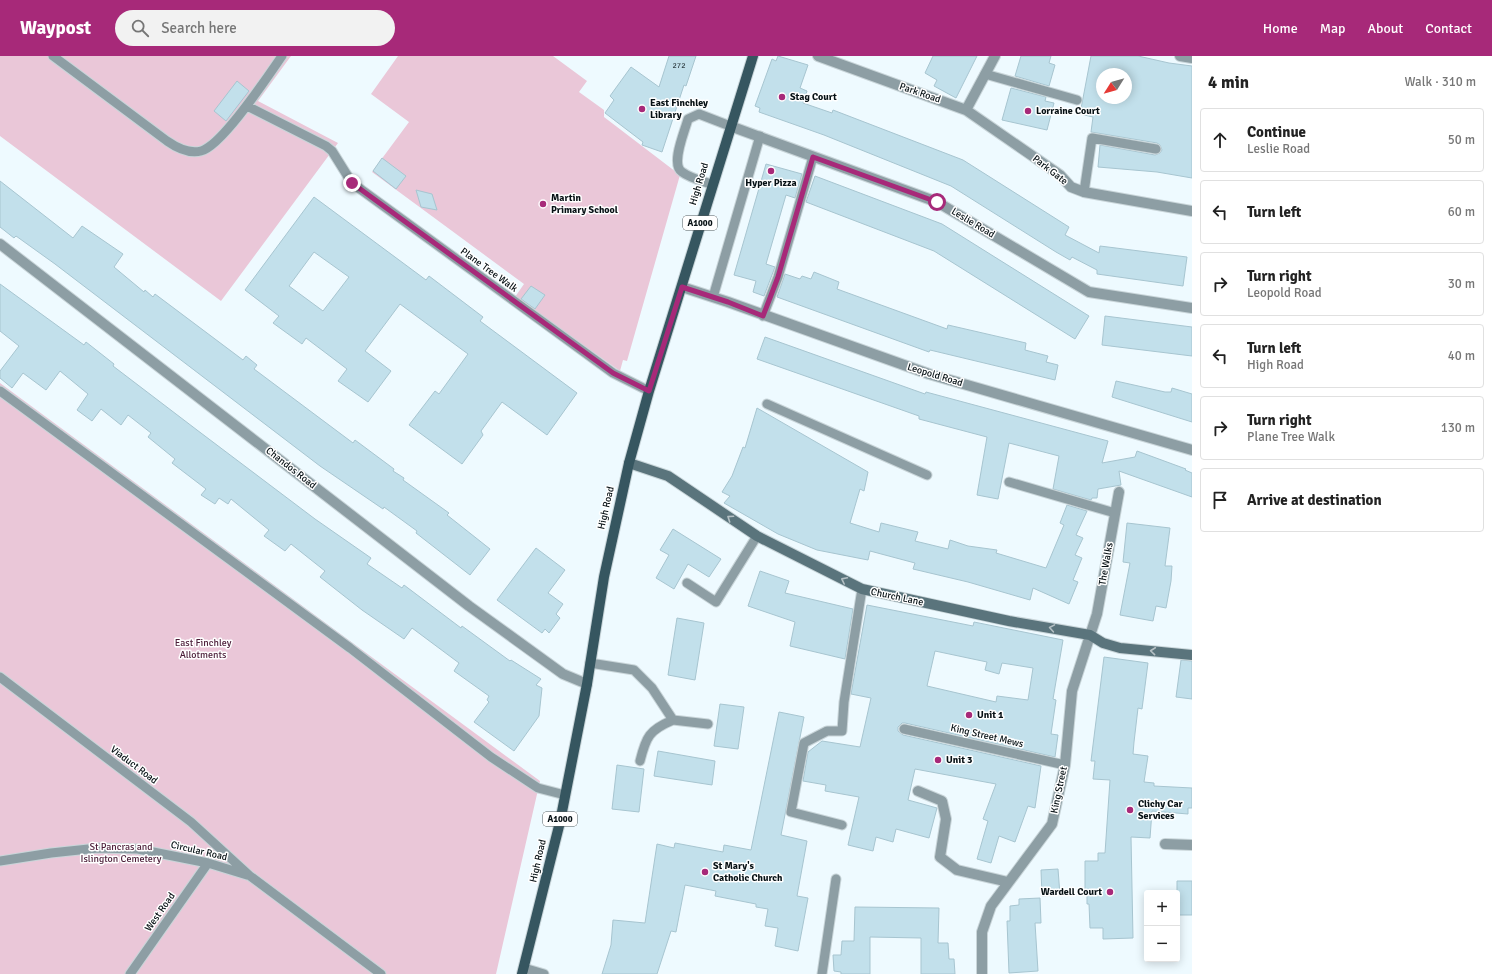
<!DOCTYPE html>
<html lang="en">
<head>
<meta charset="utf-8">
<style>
  body { margin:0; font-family:Signika,sans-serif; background:#f2f2f2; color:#222 }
  .controls { position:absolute; right:12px; bottom:12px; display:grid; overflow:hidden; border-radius:4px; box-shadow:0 2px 10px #0003 }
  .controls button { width:36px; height:36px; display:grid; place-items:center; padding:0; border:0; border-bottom:1px solid #e0e0e0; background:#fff; color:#222; font:20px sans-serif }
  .compass { position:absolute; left:1096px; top:12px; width:36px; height:36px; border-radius:50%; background:#fff; box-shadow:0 2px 10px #0003; rotate:233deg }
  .stop { position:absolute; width:12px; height:12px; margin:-9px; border:3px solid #a72979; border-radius:50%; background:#fff }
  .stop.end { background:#a72979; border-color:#fff; box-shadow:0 1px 4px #0008 }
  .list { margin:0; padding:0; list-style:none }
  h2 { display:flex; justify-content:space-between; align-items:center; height:52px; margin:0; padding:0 16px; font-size:17px }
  h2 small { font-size:13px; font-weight:400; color:#767676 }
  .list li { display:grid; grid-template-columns:26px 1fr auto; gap:12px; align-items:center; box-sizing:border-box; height:64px; margin:0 8px 8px; padding:0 8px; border:1px solid #e0e0e0; border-radius:4px }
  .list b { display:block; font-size:15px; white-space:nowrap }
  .list p { margin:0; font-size:13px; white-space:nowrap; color:#767676 }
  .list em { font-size:13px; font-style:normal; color:#767676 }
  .icon { flex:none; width:22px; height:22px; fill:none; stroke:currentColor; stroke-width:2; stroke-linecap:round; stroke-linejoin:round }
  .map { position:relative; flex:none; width:1192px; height:918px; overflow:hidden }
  header { display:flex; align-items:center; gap:24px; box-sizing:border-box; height:56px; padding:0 20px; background:#a72979; color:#fff }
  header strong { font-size:19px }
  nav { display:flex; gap:22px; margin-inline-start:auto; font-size:14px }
  .search { width:280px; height:36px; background:#f2f2f2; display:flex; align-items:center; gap:10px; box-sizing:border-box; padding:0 14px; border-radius:22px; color:#767676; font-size:15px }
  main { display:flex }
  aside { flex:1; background:#fff }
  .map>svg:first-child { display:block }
  .green { fill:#eac7d8 }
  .building { fill:#c2e0eb; stroke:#a7c5d0; fill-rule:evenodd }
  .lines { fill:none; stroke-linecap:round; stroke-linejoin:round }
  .lane-casing { stroke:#c9d5d9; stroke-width:11 }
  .street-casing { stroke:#c9d5d9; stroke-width:12 }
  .secondary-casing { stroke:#c9d5d9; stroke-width:12 }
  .primary-casing { stroke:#c9d5d9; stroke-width:12 }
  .lane { stroke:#8d9ea4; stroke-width:9 }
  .street { stroke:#8d9ea4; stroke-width:10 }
  .secondary { stroke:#5a747c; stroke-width:10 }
  .primary { stroke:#365660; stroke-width:10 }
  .oneway { stroke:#b5c0c4 }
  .route { stroke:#a72979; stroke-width:5 }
  .poi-dot { fill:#a72979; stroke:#fff; stroke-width:1.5 }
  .labels { text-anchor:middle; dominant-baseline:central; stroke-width:3; stroke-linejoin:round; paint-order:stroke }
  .number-label { font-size:8px; fill:#35444a }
  .shield { fill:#fff; stroke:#51585a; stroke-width:1 }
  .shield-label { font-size:9px; font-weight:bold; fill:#061014 }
  .street-label { font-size:10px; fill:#061014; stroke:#fff }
  .poi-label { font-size:10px; font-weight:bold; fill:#061014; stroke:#fff; text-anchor:start }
  .park-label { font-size:10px; fill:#4b1d38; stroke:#fff }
</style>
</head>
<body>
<header>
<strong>Waypost</strong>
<div class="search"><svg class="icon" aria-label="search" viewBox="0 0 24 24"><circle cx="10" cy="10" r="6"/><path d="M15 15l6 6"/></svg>Search here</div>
<nav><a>Home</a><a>Map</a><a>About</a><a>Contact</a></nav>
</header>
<main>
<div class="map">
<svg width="1192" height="918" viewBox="0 0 1192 918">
  <rect width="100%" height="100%" fill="#eefaff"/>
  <!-- green -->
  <path class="green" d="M0,0H291L258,45L338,87L221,245L0,80Z
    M398,0H553L587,25L579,36L604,54V61L680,119L627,305L623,304L620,315L515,241L524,228L372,116L409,66L371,38Z
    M0,327L540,725L496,918H0Z"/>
  <!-- building -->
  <path class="building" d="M669,0H696L686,30L684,29L662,96L642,89L643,86L605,57L614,44L610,40L631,11L659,31Z
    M778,0L808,9L800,32L807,35L803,47L832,57L833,54L963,104L1069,171L1065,179L1099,197L1100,190L1187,201L1183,230L1097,218V214L1072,201L1070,204L1056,196L951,130L824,79L759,56L760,52L755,50L772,3L776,5Z
    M933,0H977L956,42L934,30L937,24L925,17Z
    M1021,0H1051L1049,7L1055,9L1049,30L1015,20Z
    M1091,0H1138L1169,7L1192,10V122L1157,116L1098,111L1100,89L1155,99L1160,97L1162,94L1160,89L1157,87L1091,76L1093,61L1080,58ZM1102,18H1126V42H1102Z
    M237,25L249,35L226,65L214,55Z
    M1011,32L1046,41L1045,45L1054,47L1047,74L1002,64Z
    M382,102L406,120L396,133L373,115Z
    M766,108L802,118L795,142L786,139L766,208L775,211L764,240L753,236L756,225L734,219Z
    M815,120L942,168L1089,260L1075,283L934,195L806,146Z
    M0,125L73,182L82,170L123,198L114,211L144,236L145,234L153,241L155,238L243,304L246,300L257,309L254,313L353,387L355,384L394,413L393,415L404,422L403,424L449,457L447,459L490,493L470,519L416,477L417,475L384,451L383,453L320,410L55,208L16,180L14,182L0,171Z
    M416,134L432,138L437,154L421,151Z
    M314,141L426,224L429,220L483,261L480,265L577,337L547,379L502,346L481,375L483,379L462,408L409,369L435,335L439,338L468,298L400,248L365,295L391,315L368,346L338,325L347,313L306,282L302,288L273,267L279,260L245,234ZM314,196L349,221L323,255L289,230Z
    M814,216L839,226L837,233L947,273L948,269L1026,287L1025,294L1048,300L1046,306L1058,309L1055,324L930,294L929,296L777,241L785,218L800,223L802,220L811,223Z
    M0,228L84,289L86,286L114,308L113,310L197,374L315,463L371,502L367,508L402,532L404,529L461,572L462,570L510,605L511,604L541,623L536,629L542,632L539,660L514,695L474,666L489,646L487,644L489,640L454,615L459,607L412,572L404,583L362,554L320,521L325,515L291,488L285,495L264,480L269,474L231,443L228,448L219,442L215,448L201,439L206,433L172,407L175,403L148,381L151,377L128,359L121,369L101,353L92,365L77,354L88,338L60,315L46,334L23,317L12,332L0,322V315L19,290L0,275Z
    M531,230L545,239L535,253L521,243Z
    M1105,260L1192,271V300L1102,289Z
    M765,281L925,338L926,336L1108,385L1102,407L1135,401L1137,395L1186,413L1185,414L1192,417V441L1119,415L1121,429L1098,433L1097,442H1092L1091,444L1053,433L1059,400L1009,387L998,443L977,439L987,381L919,363V360L757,303Z
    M1116,325L1165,336H1171L1172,332L1192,338V366L1112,341Z
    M757,352L868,416L864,435L860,433L850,467L879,476L881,467L918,476L915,485L948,493L950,484L968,490L997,494L996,497L1046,512L1064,469L1060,467L1067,449L1087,455L1076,479L1083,482L1075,499L1082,502L1073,524L1078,526L1069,548L1033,532L1030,544L968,526L913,513L915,507L870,495L868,504L817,494L778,478L724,447L730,440L722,436L732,420L743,391L745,392Z
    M1127,467L1170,472L1165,510H1172L1171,525L1166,552L1156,550L1153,565L1120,559L1130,507L1123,506Z
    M673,473L721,503L709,521L688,508L674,533L656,522L669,499L660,494Z
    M536,492L565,514L548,537L563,548L556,558L560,562L549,577L545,573L542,577L497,544Z
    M760,515L789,525L785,537L853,553L845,603L790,590L795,566L748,550Z
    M867,549L973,570L974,566L1063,584L1053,643L1056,644L1051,678L1058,679L1055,701L905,667H902L898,671V675L903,679L1041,710L1035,752L1028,750L1015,786L999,780L991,807L977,803L988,765L983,763L996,728L915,713L908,744L937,752L929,782L896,773L893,786L876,781L873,795L848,789L859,741L825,735L826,729L803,725L808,696L822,685L860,691L871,642L851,638ZM935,595L987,606L985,614L999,618L1002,607L1033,612L1028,644L997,640L996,646L927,630Z
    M677,562L704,567L695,624L668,619Z
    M1104,601L1148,607L1142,653L1138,652L1134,686L1133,698L1148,700L1144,726L1154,727V730L1192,732V752H1188V758L1152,755L1150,782L1131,781L1133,882L1103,883V872H1090L1089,848H1087V838H1085V805H1098V797H1105L1110,724L1093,723L1095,705H1091Z
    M1181,604L1192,605V643L1176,641Z
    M720,648L744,651L738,693L714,690Z
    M779,656L804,661L781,779L807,785L797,840L808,842L798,895L775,890L778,872L765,870L768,853L756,851V848L715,840L716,835L685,829L676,876L671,875L657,918H602L611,889L613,864L645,867L657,788L674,792L675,787L723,796L724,789L751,794Z
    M658,695L715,705L712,729L654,720Z
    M617,709L644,713L639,756L612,753Z
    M1058,813L1060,839L1042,840L1041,814Z
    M1177,825H1192V859H1177Z
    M1040,842L1041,867H1035L1038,915L1009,917L1007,865H1010V850L1019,849V843Z
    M855,851L939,852L938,887H948L949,903H954L955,918H921V882L870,881V918H841V916L834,915L833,899H841L842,885H854Z"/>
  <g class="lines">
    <defs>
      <path id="lane" d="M53,0L167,85C177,92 189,98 201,95C222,90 268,20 282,0
        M985,18L1077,44
        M247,50L326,90L332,95L352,127L613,317L649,335
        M711,128C702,125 690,122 682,116C670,108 685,75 688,63L699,58L730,70
        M1084,136L1092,82L1156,93
        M713,241L760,80
        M763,260L778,221L813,101
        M0,335L350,592L491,701L538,732L565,739
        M767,348L927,419
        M1009,426L1115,457
        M687,527L716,546L757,480
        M590,607L634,614L652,632L673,664L708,668
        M0,621L191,766L250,820L381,918
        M904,673L1065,709
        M640,705C646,681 649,674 673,664
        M842,769L791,756L804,687L827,675H842L844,646L862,533
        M0,805L51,797L98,792L138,793L208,807L247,819
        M524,912L544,918
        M130,918L208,807
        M822,918L836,823"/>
      <path id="street" d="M818,0L966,54L995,0
        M1180,0L1192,2
        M966,54L1060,119L1071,131L1084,136L1192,155
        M730,70L937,146L1089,236L1192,252
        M0,188L469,550L563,618L587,628
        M682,231L728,246L929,318L1192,394
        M918,735L942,745L946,763L940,801L957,814L1008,826
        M1165,788L1192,789
        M982,918V876L991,850L1052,768L1065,709L1072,635L1097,558L1119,436"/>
      <path id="secondary" d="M629,407L668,420L757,480L862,533L1009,565L1090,579L1103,587L1120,592L1192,599"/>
      <path id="primary" d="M522,918L560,766L587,628L604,521L629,407L649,335L753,0"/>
    </defs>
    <!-- lane casing -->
    <use href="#lane" class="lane-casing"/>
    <!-- street casing -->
    <use href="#street" class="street-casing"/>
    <!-- secondary casing -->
    <use href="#secondary" class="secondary-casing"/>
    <!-- primary casing -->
    <use href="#primary" class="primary-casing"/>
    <!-- lane -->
    <use href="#lane" class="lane"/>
    <!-- street -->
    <use href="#street" class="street"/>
    <!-- secondary -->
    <use href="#secondary" class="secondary"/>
    <!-- primary -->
    <use href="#primary" class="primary"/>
  </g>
  <!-- one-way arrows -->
  <defs><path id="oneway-chevron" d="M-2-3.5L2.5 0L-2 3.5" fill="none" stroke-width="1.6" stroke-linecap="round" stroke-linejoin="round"/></defs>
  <g class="oneway">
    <use href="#oneway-chevron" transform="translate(730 462) rotate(-146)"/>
    <use href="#oneway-chevron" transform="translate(844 524) rotate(-153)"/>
    <use href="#oneway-chevron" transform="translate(1052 572) rotate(-170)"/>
    <use href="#oneway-chevron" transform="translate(1153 595) rotate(-174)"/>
  </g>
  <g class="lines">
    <!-- route -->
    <path class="route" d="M352,127L613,317L649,335L682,231L728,246L763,260L778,221L813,101L937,146"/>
  </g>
  <!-- markers -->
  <g class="poi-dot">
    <circle cx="782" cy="41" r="4"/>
    <circle cx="642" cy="53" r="4"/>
    <circle cx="1028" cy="55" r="4"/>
    <circle cx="771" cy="115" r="4"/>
    <circle cx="543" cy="148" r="4"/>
    <circle cx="969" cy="659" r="4"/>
    <circle cx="938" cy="704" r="4"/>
    <circle cx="1130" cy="754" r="4"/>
    <circle cx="705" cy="816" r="4"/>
    <circle cx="1110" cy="836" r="4"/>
  </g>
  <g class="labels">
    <!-- number labels -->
    <g class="number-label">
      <text x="679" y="9">272</text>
    </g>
    <!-- shield labels -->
    <g class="shield">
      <rect x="683" y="160" width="34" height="14" rx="3"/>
      <rect x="543" y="756" width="34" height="14" rx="3"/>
    </g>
    <g class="shield-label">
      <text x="700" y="167">A1000</text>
      <text x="560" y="763">A1000</text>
    </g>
    <!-- street labels -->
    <g class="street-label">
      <text transform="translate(920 37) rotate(19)">Park Road</text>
      <text transform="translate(1050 114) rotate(38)">Park Gate</text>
      <text transform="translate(699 128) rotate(-73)">High Road</text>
      <text transform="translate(973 167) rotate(31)">Leslie Road</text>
      <text transform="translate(489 214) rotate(36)">Plane Tree Walk</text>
      <text transform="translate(935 319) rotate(17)">Leopold Road</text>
      <text transform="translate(291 412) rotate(38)">Chandos Road</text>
      <text transform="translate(606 452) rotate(-77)">High Road</text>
      <text transform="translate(1106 508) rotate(-80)">The Walks</text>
      <text transform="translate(897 541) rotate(12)">Church Lane</text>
      <text transform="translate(987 680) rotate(13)">King Street Mews</text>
      <text transform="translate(134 709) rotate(37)">Viaduct Road</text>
      <text transform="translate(1059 734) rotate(-78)">King Street</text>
      <text transform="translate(199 795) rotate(13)">Circular Road</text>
      <text transform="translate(538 805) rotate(-77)">High Road</text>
      <text transform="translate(160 856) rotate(-55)">West Road</text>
    </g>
    <!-- poi labels -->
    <g class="poi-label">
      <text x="790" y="41">Stag Court</text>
      <text x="650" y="47">East Finchley<tspan x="650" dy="12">Library</tspan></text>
      <text x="1036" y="55">Lorraine Court</text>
      <text x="771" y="127" text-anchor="middle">Hyper Pizza</text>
      <text x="551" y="142">Martin<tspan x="551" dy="12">Primary School</tspan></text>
      <text x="977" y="659">Unit 1</text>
      <text x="946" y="704">Unit 3</text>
      <text x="1138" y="748">Clichy Car<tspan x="1138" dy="12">Services</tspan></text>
      <text x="713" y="810">St Mary's<tspan x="713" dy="12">Catholic Church</tspan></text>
      <text x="1102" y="836" text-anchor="end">Wardell Court</text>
    </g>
    <!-- park labels -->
    <g class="park-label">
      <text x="203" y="587">East Finchley<tspan x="203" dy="12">Allotments</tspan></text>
      <text x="121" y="791">St Pancras and<tspan x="121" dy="12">Islington Cemetery</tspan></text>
    </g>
  </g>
</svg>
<div class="controls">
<button>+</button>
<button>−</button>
</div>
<svg class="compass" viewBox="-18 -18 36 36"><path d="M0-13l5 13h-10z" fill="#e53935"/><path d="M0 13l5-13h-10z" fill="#767676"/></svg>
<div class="stop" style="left:937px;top:146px"></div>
<div class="stop end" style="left:352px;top:127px"></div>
</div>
<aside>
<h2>4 min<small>Walk · 310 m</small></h2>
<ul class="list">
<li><svg class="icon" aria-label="ahead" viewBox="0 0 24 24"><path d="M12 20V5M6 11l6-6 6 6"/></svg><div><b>Continue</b><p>Leslie Road</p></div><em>50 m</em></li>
<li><svg class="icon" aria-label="left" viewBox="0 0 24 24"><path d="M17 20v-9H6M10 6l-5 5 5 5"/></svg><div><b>Turn left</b></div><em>60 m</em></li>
<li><svg class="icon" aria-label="right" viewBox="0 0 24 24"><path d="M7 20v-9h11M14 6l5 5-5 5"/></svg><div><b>Turn right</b><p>Leopold Road</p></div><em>30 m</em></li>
<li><svg class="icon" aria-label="left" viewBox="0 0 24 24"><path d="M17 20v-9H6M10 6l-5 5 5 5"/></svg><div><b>Turn left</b><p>High Road</p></div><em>40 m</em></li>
<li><svg class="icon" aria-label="right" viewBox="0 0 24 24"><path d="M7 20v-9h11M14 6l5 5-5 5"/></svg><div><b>Turn right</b><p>Plane Tree Walk</p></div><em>130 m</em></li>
<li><svg class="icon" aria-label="arrive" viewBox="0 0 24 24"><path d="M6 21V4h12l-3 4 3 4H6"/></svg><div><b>Arrive at destination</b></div></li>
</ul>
</aside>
</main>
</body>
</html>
